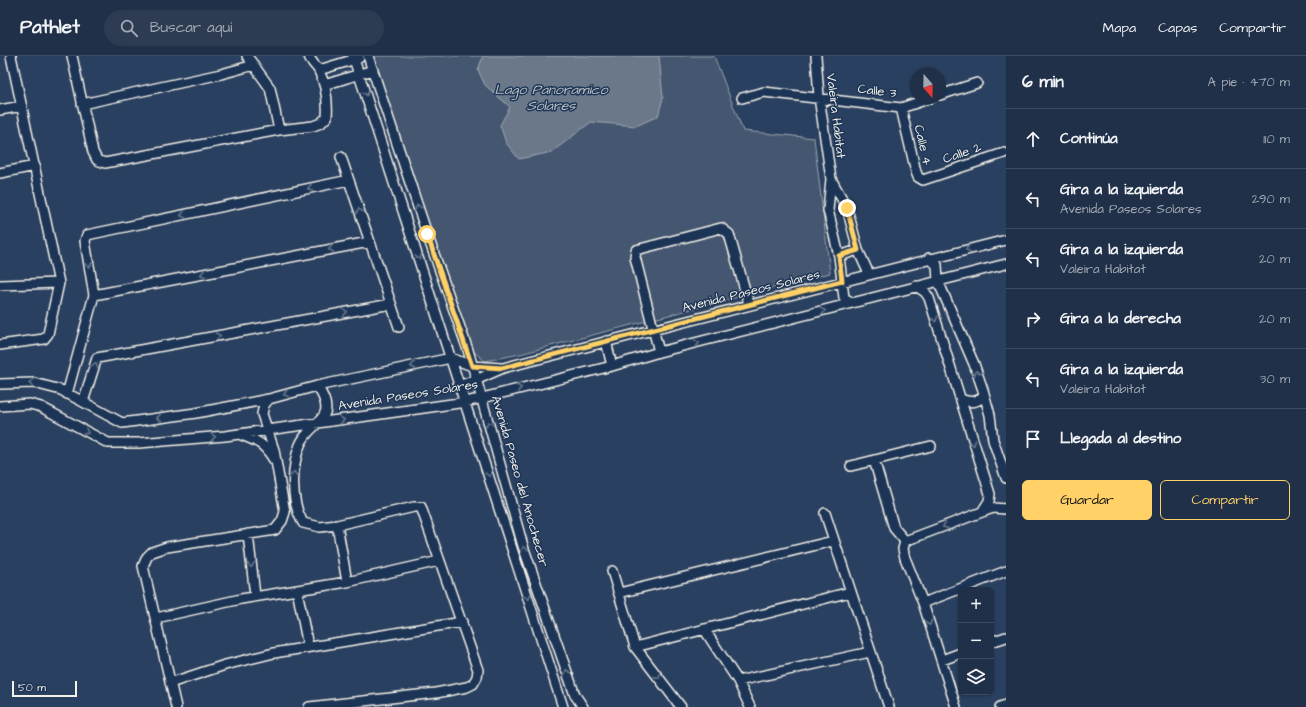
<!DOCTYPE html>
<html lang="es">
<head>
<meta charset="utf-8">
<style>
  body { margin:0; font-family:"Architects Daughter",sans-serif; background:#2d3c52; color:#f1f3f6 }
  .controls { position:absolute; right:12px; bottom:12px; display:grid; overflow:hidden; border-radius:6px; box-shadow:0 1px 3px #0004 }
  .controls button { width:36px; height:36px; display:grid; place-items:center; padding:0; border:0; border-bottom:1px solid #3d4b60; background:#203048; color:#f1f3f6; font:20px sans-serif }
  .compass { position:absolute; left:910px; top:12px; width:36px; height:36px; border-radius:50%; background:#203048; box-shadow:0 1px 3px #0004; rotate:160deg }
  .scale { position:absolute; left:12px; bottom:10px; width:65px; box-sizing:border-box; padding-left:4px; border:2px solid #f4f1e8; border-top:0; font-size:11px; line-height:14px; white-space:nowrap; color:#f4f1e8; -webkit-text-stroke:3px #1d3557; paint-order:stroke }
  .stop { position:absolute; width:12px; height:12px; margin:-9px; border:3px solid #ffd166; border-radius:50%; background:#fff }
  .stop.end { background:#ffd166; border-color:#fff; box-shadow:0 1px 4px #0008 }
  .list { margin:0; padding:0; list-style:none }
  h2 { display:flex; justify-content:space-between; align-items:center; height:52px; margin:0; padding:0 16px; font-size:17px }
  h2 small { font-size:13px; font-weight:400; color:#a2a9b4 }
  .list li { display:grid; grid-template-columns:26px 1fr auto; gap:12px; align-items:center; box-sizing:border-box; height:60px; padding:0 16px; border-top:1px solid #3d4b60 }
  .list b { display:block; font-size:15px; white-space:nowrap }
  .list p { margin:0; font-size:13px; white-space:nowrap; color:#a2a9b4 }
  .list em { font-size:13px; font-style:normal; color:#a2a9b4 }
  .actions { display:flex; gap:8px; padding:12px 16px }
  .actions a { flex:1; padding:9px 0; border:1px solid #ffd166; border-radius:6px; text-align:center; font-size:14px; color:#ffd166 }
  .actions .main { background:#ffd166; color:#111 }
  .icon { flex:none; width:22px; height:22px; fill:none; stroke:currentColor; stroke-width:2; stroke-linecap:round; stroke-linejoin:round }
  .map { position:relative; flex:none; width:1006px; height:651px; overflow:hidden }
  header { display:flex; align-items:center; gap:24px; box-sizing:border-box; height:56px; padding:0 20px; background:#203048; border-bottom:1px solid #3d4b60 }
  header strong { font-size:19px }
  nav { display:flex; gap:22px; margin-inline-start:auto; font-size:14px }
  .search { width:280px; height:36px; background:#2d3c52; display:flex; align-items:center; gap:10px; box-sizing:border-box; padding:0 14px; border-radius:22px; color:#a2a9b4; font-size:15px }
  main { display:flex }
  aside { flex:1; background:#203048 }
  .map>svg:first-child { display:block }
  .green { fill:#445771; stroke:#9ca4ac }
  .water { fill:#6a788a; stroke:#a1a8b0 }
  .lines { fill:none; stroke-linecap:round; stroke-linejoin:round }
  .street-casing { stroke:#f4f1e8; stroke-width:12 }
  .street { stroke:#1d3557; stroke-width:9 }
  .oneway { stroke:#68778a }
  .route { stroke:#ffd166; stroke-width:5 }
  .labels { text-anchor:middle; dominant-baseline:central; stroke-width:3; stroke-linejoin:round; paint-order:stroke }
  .street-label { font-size:13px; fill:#f4f1e8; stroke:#1d3557 }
  .water-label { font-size:14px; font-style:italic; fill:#bdc1c2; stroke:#1d3557 }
</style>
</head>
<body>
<header>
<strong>Pathlet</strong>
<div class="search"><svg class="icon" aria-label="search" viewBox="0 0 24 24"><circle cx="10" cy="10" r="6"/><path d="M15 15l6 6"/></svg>Buscar aquí</div>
<nav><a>Mapa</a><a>Capas</a><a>Compartir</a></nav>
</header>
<main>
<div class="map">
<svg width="1006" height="651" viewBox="0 0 1006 651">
  <rect width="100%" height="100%" fill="#2a4060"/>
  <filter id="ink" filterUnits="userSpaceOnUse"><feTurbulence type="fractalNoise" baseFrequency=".025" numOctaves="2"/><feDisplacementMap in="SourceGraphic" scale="8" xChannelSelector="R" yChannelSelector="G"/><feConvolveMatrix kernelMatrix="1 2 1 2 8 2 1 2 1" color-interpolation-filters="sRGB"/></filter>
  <g filter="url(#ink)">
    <!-- green -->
    <path class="green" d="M371,0H714L743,75L814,82L830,217L520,298L485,305L473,295Z"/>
    <!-- water -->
    <path class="water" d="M483,0H659L663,42L658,60L636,70L591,66L552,96L519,103L506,87L500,69L510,51L485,29L478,14Z"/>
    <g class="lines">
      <defs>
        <path id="street" d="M72,0L93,96L97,104L105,107L279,74L313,70L321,67L327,61C328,47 326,29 319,15C317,10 311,7 309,0
          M247,0L270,32L279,74
          M353,0L563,651
          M368,0L427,178L468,294L523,490L575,639L583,651
          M816,0L819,41L831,123L828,154L839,200L844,242L853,247
          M319,14L359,2
          M324,29L373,14
          M940,39L977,27
          M742,42L764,36L901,52L931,42
          M82,48L221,18L254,9
          M901,52L916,116L918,121L923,124L1004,97
          M0,54L22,50
          M341,101L399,271
          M0,117L35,110
          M831,123L847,152L858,194L869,218
          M839,200L858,194
          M929,202L937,209L938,225L974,308L983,334L990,359L993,384L1006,422
          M0,229L59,227
          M916,230L925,236L929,242L990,438L989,445L982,456
          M94,239L369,186
          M606,285L612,310
          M0,289L44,283L48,278L59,227L11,0
          M659,296L635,201L636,194L721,172L729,178L749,248
          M0,328L34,327L61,334L122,367L196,357L269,343L317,330L451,302L472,310L501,312
          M461,329L476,324L503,312L1006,184
          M67,338L94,239L85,185L87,179L349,124
          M961,343C970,347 978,347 984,339
          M83,346L97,302L391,248
          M0,350L30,348L41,351L108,387H139L225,380L466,346L612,310L659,296L1006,208
          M239,378C257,385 264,387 274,404
          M874,404L894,472L905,485
          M851,410L931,390
          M825,457L889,651
          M337,469L347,526
          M248,478L255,540
          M612,515L635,591L681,651
          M297,534L308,590
          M619,537L833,485
          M923,547L1006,515
          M156,562L241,543L347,526L439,505
          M704,573L738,625L750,651
          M991,586L1006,581
          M635,591L850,536
          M942,604L961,597
          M738,625L870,596
          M170,627L225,609L274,597L462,566
          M176,651L143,510L147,501L152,496L167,491L275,474L282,465L285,456L274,394L262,358L264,349L269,343
          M309,651L436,637L467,631L473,628L477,621L478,614L421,451H414L337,469L320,471L303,467C291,446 291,412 300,389C310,364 341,365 317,330
          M956,651L923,547L905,502L903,493L905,485L982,456L993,452L1006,453
          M1000,651L1006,649"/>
      </defs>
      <!-- street casing -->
      <use href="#street" class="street-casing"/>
      <!-- street -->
      <use href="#street" class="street"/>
    </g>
    <!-- one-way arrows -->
    <defs><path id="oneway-chevron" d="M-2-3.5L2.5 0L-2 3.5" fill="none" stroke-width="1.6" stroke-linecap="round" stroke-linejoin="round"/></defs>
    <g class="oneway">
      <use href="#oneway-chevron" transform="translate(366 37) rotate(72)"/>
      <use href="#oneway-chevron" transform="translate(310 132) rotate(168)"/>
      <use href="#oneway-chevron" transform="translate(418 151) rotate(-108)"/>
      <use href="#oneway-chevron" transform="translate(359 155) rotate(-109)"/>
      <use href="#oneway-chevron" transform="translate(183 159) rotate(168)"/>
      <use href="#oneway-chevron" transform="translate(331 193) rotate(169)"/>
      <use href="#oneway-chevron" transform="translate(968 193) rotate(167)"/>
      <use href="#oneway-chevron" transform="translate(419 201) rotate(72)"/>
      <use href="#oneway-chevron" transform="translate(89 209) rotate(81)"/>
      <use href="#oneway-chevron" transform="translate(203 218) rotate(169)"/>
      <use href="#oneway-chevron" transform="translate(823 255) rotate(-14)"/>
      <use href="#oneway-chevron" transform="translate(345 256) rotate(-10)"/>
      <use href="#oneway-chevron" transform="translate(935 263) rotate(73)"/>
      <use href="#oneway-chevron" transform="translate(218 280) rotate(-10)"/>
      <use href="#oneway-chevron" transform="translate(697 287) rotate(-14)"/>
      <use href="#oneway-chevron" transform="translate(95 309) rotate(-72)"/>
      <use href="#oneway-chevron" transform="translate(413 310) rotate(168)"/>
      <use href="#oneway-chevron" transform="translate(977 317) rotate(-109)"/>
      <use href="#oneway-chevron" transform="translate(31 327) rotate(-174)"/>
      <use href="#oneway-chevron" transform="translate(519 332) rotate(-13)"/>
      <use href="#oneway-chevron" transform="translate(286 338) rotate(163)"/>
      <use href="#oneway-chevron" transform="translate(159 362) rotate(172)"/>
      <use href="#oneway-chevron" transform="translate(342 364) rotate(-7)"/>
      <use href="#oneway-chevron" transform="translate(489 368) rotate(-106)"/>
      <use href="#oneway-chevron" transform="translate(86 376) rotate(28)"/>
      <use href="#oneway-chevron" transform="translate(213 381) rotate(-5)"/>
      <use href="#oneway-chevron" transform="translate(973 387) rotate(73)"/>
      <use href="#oneway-chevron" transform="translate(294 418) rotate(-90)"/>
      <use href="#oneway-chevron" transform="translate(489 418) rotate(72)"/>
      <use href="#oneway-chevron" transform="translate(945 470) rotate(158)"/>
      <use href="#oneway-chevron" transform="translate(524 493) rotate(-108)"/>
      <use href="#oneway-chevron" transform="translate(251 509) rotate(84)"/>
      <use href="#oneway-chevron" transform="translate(528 541) rotate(72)"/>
      <use href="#oneway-chevron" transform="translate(929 567) rotate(71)"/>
      <use href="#oneway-chevron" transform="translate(567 616) rotate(-109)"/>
      <use href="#oneway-chevron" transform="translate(658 620) rotate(51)"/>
    </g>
  </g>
  <g class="lines" filter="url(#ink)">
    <!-- route -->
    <path class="route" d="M427,178L472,310L502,312L842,225L839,200L858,194L847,152"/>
  </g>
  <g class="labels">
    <!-- street labels -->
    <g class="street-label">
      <text transform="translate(877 35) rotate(7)">Calle 3</text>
      <text transform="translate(836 60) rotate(83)">Valeira Habitat</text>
      <text transform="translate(923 89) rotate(77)">Calle 4</text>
      <text transform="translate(962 97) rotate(-19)">Calle 2</text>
      <text transform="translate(751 235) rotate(-14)">Avenida Paseos Solares</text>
      <text transform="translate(408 339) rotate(-9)">Avenida Paseos Solares</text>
      <text transform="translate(520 425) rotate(74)">Avenida Paseo del Anochecer</text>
    </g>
    <!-- water labels -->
    <g class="water-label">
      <text x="551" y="34">Lago Panoramico<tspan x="551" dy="16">Solares</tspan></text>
    </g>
  </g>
</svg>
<div class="controls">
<button>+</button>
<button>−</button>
<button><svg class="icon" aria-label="layers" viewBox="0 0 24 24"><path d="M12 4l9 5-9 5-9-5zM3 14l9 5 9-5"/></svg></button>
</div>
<svg class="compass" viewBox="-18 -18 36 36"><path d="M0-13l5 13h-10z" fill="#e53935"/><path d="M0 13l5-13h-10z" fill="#a2a9b4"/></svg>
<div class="scale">50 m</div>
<div class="stop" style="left:427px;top:178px"></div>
<div class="stop end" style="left:847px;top:152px"></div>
</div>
<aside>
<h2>6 min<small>A pie · 470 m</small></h2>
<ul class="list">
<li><svg class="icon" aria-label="ahead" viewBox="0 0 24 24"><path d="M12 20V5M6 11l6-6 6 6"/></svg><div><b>Continúa</b></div><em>110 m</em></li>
<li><svg class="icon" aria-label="left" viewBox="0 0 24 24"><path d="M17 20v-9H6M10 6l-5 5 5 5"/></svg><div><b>Gira a la izquierda</b><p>Avenida Paseos Solares</p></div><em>290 m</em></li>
<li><svg class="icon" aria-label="left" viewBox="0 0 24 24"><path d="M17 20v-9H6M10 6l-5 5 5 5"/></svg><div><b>Gira a la izquierda</b><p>Valeira Habitat</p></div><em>20 m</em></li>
<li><svg class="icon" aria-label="right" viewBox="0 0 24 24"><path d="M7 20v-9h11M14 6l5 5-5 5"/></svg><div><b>Gira a la derecha</b></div><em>20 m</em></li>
<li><svg class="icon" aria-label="left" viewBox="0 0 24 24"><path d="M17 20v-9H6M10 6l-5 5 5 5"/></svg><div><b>Gira a la izquierda</b><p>Valeira Habitat</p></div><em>30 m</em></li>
<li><svg class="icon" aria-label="arrive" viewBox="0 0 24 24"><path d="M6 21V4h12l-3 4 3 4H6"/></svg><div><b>Llegada al destino</b></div></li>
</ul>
<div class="actions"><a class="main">Guardar</a><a>Compartir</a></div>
</aside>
</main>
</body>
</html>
